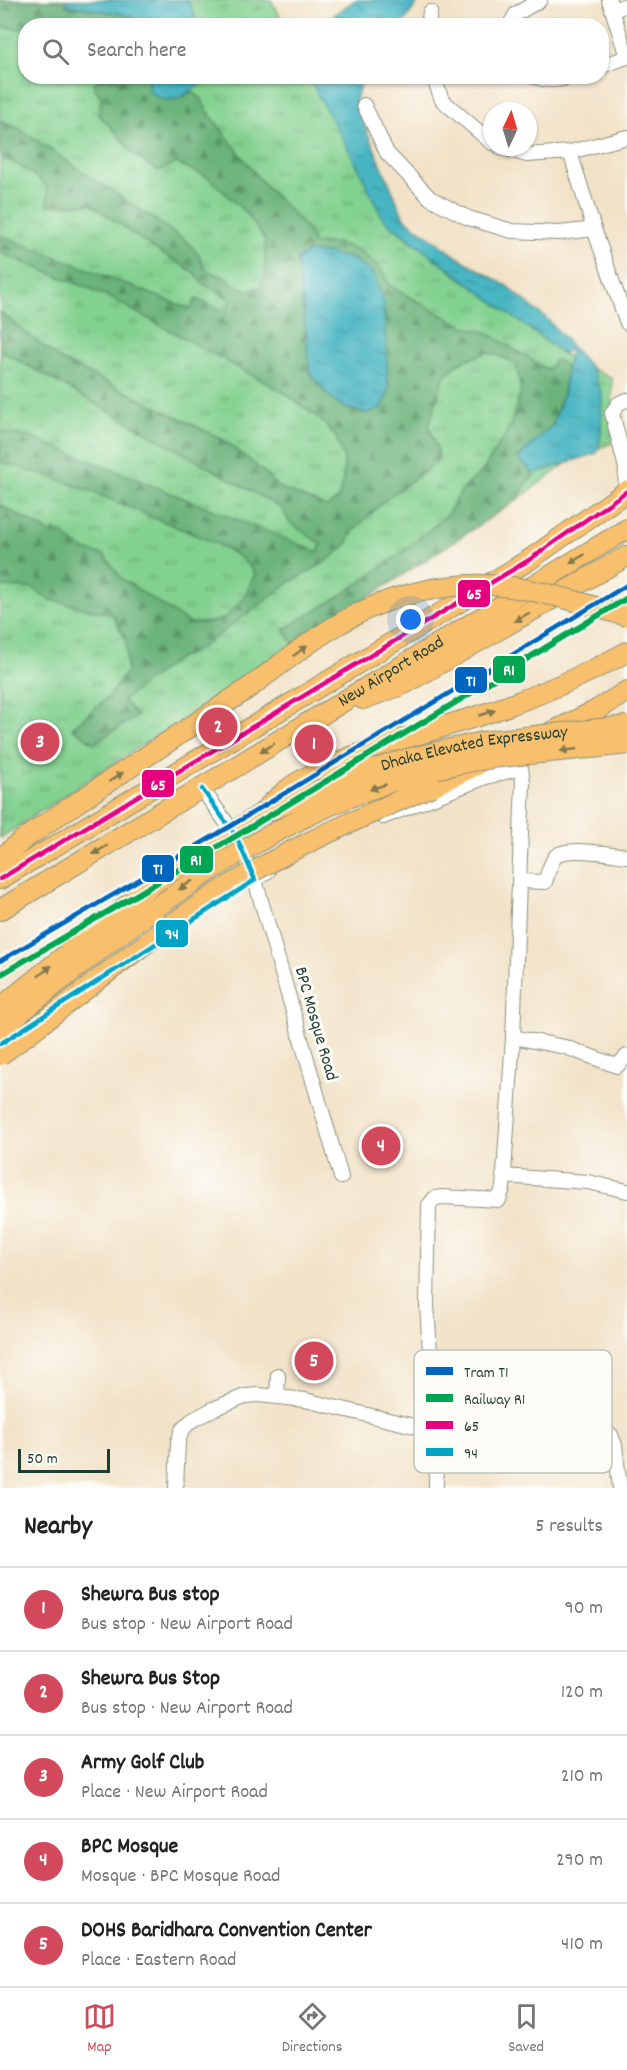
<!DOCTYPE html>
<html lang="en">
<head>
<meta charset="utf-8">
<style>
  body { margin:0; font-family:Dekko,sans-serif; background:#f2f2f2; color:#222 }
  .compass { position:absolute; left:483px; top:102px; width:54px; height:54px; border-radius:50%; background:#fff; box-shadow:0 2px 4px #0004; rotate:4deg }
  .scale { position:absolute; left:18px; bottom:15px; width:92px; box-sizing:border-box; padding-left:6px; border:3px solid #1f3d34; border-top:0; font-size:16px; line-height:21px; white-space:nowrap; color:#1f3d34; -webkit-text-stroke:4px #fdfcf7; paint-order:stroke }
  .you { position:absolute; left:411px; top:620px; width:21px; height:21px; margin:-15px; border:4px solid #fff; border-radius:50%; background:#1a73e8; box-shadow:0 0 0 9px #1a73e833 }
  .badge { display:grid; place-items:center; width:39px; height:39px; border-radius:50%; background:#d1495b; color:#fff; font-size:20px; font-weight:700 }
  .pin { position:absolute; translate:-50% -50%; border:3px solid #fff; box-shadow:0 2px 6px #0006 }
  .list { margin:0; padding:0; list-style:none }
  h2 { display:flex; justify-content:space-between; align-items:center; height:78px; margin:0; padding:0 24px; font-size:26px }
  h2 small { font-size:20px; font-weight:400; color:#767676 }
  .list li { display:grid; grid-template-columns:39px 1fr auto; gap:18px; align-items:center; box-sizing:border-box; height:84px; padding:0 24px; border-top:2px solid #e0e0e0 }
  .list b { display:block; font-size:22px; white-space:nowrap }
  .list p { margin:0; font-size:20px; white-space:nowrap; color:#767676 }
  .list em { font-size:20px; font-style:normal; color:#767676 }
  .icon { flex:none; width:33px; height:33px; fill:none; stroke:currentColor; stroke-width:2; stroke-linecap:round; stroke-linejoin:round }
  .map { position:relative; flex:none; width:627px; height:1488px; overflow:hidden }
  .search { position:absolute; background:#fff; box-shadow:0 2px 4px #0004; left:18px; right:18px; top:18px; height:66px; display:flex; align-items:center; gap:15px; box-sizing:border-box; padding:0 21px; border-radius:24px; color:#767676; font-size:22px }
  .sheet { height:498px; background:#fff }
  nav { display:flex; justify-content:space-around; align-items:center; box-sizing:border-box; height:84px; border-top:2px solid #e0e0e0; background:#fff; font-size:16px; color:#767676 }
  nav a { display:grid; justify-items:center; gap:3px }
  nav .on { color:#d1495b }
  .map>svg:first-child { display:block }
  .grass { fill:url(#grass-tufts); stroke:#518762; stroke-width:1.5 }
  .forest { fill:url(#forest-firs); stroke:#447857; stroke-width:1.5; fill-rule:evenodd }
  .water { fill:url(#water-ripples); stroke:#33797b; stroke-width:1.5 }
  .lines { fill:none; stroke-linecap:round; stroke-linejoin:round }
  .minor-casing { stroke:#88907e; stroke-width:16 }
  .highway-casing { stroke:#88907e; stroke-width:22 }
  .minor { stroke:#fff; stroke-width:14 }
  .highway { stroke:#f8bf6c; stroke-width:20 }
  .highway-bridge-casing { stroke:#88907e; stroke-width:22; stroke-linecap:butt }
  .highway-bridge { stroke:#f8bf6c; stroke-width:20 }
  .bus-1-casing { stroke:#fdfcf7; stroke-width:9 }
  .bus-2-casing { stroke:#fdfcf7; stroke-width:9 }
  .bus-1 { stroke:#e5007d; stroke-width:4.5 }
  .bus-2 { stroke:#02a4c6; stroke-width:4.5 }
  .rail-1-casing { stroke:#fdfcf7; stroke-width:10 }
  .rail-1 { stroke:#00a651; stroke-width:6 }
  .tram-1-casing { stroke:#fdfcf7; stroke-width:9 }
  .tram-1 { stroke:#0065bd; stroke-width:4.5 }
  .oneway { fill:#81784d }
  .labels { text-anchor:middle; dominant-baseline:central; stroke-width:6; stroke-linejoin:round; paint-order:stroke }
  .street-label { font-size:18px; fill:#1f3d34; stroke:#fdfcf7 }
  .key { fill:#fdfcf7; stroke:#bac3bc; stroke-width:1.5 }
  .key-label { font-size:16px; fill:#1f3d34 }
  .line-badge { stroke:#fdfcf7; stroke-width:2 }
  .badge-label { font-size:16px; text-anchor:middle; font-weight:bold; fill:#fff }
</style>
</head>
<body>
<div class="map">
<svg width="627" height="1488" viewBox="0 0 627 1488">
  <defs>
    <pattern id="grass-tufts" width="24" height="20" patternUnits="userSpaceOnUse" patternTransform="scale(1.5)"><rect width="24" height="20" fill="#83d190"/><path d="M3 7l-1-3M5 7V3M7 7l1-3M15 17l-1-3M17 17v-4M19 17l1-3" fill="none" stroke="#6bab76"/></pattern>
    <pattern id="forest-firs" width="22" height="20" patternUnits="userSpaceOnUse" patternTransform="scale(1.5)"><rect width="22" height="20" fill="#6ab37a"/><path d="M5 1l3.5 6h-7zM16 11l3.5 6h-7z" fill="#579365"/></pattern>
    <pattern id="water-ripples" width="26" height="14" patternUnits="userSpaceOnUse" patternTransform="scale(1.5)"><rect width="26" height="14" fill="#47b5c2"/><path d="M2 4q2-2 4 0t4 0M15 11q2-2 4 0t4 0" fill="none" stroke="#3b949e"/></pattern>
  </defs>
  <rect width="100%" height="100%" fill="#fdfcf7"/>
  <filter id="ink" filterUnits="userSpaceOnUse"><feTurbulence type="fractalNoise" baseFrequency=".0167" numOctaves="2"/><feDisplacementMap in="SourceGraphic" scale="12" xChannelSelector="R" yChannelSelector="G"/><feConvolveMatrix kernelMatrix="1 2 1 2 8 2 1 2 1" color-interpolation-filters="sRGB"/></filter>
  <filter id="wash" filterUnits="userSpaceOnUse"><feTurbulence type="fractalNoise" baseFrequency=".008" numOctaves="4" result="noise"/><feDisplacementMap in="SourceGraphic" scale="24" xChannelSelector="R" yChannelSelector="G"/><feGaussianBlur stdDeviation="1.35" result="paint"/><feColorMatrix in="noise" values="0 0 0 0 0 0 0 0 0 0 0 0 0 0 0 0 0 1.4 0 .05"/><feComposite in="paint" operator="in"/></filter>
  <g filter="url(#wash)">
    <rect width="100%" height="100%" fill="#f2e2c7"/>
    <!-- grass -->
    <path class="grass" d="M0,0H271L285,25L26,26V76L312,77L390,225L463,280L484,291L518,320L563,354L612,379V443L572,459L514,502L0,838Z"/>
    <!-- forest -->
    <path class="forest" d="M0,0H67L66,6L134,16L102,22L95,25L26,26L25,29L0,27Z
      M105,77L120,81L125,77H145L148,79V90L185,96L191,91L201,98L207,111L261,181L309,231L314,244L337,243L359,250L381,269L390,286L462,326L486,332L548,370L555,360L561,362L567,367L563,393L552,426L518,458L534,474L514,502L294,646L284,629L340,596L400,554L447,515L462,490L484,469L510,427L521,391L516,363L489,352L462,361L444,376L429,426L438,451L437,462L385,500L353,531L346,546L324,563L290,582L198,650L176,660L123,700L137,716L94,743L72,728L110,695L127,671L126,640L113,615L48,599L33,588L0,587V505L53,534L54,529L84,550L104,555L122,579L189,623H209L225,618L244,598L255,574L244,560L222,546L90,491L49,476L0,462V432L31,437L318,552L321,544L289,522L283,509L0,350V312L61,360L224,440L263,471L278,487L327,507L338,499L343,480L344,459L336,437L320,419L283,392L105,295L0,253V235L190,309L196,299L226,312L230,299L202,283L195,273L155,249L91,204L48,205L47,186L28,171L0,155V122L15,126L188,242L200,257L204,267L210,272L225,277L232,284L247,290L260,288L265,273V240L248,215L208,177L176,163L158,171L134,155L112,128L99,115L101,98L93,84ZM308,252L384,300L388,393L382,408L365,413L345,408L328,395L310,374L305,321L297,260Z"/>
    <!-- water -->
    <path class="water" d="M67,0H188L199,25H138L134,16L66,5Z
      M355,0H423L417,3L402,25H320Z
      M149,77L206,76V79C188,94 170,111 148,90Z
      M308,77H366L360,85L355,103L404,218L459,258L507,286L548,320L591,368L602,394L601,434L597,453L534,474L518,458L552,426L563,395L570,348L563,354L383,219L354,159Z
      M308,252L326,253L350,258L371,271L384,300L388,393L382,408L366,413L345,408L328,395L310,374L305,321L297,260Z"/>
  </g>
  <g filter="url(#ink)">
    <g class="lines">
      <defs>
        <path id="minor" d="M609,0L627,57
          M612,10L627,5
          M428,26L430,12
          M509,26L516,14L540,0
          M602,66L627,57
          M433,76L442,100L492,143
          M533,76C546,82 559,81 573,76
          M364,105L387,153L430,198L468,218L512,231L560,233L594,229
          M500,147L527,155L570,152L594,229L627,323
          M570,152L627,137
          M625,492L626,468L612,413L619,403L627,400
          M202,789L236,836L255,880
          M383,817L486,777L521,768L523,782L513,1037L503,1188L499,1200L442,1197L435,1198L429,1205L427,1305L435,1431L436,1488
          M268,871L255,880L341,1177
          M521,881L545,882C548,874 550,862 556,856C567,846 611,854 627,856
          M513,1037L565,1047L617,1066L627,1056
          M503,1176L588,1182L627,1191
          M277,1397L278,1375
          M176,1488L178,1442L182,1430L191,1421L213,1409L245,1396L259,1395L305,1400L435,1431L512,1437L611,1435L615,1445L620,1488"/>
        <g id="highway">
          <path d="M363,699L404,684L627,556"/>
          <path d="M550,733L595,711L627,691"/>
          <path d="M432,786L477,765"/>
          <path d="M262,813C274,801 286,789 300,781C358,748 431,732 493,711C540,695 584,676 627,652"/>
          <path d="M0,859L24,839L54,818L253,685"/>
          <path d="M0,879L529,560L627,491"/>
          <path id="s1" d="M0,910L627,529"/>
        </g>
      </defs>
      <!-- minor casing -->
      <use href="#minor" class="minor-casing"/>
      <!-- highway casing -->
      <use href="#highway" class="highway-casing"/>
      <!-- minor -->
      <use href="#minor" class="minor"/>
      <!-- highway -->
      <use href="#highway" class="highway"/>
      <defs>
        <g id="highway-bridge">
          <path d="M253,685C281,664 309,641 339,624C388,594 454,579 511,587C551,593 589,605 627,616"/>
          <path id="s2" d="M0,1008L157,881L261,814L357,775L400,761L445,750L488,741L627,726"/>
          <path d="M0,1029C141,915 289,793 473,761C524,753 576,750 627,744"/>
          <path d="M0,1055C70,1003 136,947 208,899C276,854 358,819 432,786"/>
        </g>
      </defs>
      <!-- highway-bridge casing -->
      <use href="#highway-bridge" class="highway-bridge-casing"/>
      <!-- highway-bridge -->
      <use href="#highway-bridge" class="highway-bridge"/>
      <defs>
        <path id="bus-1" d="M0,879L529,560L627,491"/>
        <path id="bus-2" d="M0,1044L255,880L236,836L202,789"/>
      </defs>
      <!-- bus-1 casing -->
      <use href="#bus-1" class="bus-1-casing"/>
      <!-- bus-2 casing -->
      <use href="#bus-2" class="bus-2-casing"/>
      <!-- bus-1 -->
      <use href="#bus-1" class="bus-1"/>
      <!-- bus-2 -->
      <use href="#bus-2" class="bus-2"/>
      <defs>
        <path id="rail-1" d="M0,975L236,836L627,598"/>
      </defs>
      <!-- rail-1 casing -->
      <use href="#rail-1" class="rail-1-casing"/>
      <!-- rail-1 -->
      <use href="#rail-1" class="rail-1"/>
      <defs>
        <path id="tram-1" d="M0,961L229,827L627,585"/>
      </defs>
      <!-- tram-1 casing -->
      <use href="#tram-1" class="tram-1-casing"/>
      <!-- tram-1 -->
      <use href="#tram-1" class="tram-1"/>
    </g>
    <!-- one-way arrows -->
    <defs><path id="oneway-solid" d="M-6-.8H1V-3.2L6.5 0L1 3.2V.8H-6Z" transform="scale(1.5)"/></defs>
    <g class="oneway">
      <use href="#oneway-solid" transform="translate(577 559) rotate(149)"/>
      <use href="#oneway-solid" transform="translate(522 617) rotate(150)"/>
      <use href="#oneway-solid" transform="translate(300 651) rotate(-36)"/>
      <use href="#oneway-solid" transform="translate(487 713) rotate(-18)"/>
      <use href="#oneway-solid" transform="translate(267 748) rotate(148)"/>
      <use href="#oneway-solid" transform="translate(569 750) rotate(174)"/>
      <use href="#oneway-solid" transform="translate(116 777) rotate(-33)"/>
      <use href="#oneway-solid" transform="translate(378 787) rotate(162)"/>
      <use href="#oneway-solid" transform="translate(100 850) rotate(149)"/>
      <use href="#oneway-solid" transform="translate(186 885) rotate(146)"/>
      <use href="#oneway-solid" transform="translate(45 971) rotate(-39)"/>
    </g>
  </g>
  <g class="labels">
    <!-- street labels -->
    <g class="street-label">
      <text stroke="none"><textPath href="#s1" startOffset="458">New Airport Road</textPath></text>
      <text stroke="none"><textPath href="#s2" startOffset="550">Dhaka Elevated Expressway</textPath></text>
      <text transform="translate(315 1024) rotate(74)">BPC Mosque Road</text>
    </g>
  </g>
  <!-- legend -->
  <rect x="414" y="1350" width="198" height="123" rx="9" class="key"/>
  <rect x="426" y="1367" width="27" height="8" fill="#0065bd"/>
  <rect x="426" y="1394" width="27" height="8" fill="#00a651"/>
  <rect x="426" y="1421" width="27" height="8" fill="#e5007d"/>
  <rect x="426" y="1448" width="27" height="8" fill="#02a4c6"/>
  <g class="key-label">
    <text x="464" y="1377">Tram T1</text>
    <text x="464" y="1404">Railway R1</text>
    <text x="464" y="1431">65</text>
    <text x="464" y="1458">94</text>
  </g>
  <g class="line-badge">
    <rect x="457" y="579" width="34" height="29" rx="6" fill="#e5007d"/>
    <rect x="492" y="655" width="34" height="29" rx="6" fill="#00a651"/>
    <rect x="454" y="666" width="34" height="28" rx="6" fill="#0065bd"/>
    <rect x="141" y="769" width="34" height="29" rx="6" fill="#e5007d"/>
    <rect x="179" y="845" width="35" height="29" rx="6" fill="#00a651"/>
    <rect x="141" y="854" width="34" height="29" rx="6" fill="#0065bd"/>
    <rect x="155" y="919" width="34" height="29" rx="6" fill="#02a4c6"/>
  </g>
  <g class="badge-label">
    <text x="474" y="599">65</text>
    <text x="509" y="675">R1</text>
    <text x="471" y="686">T1</text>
    <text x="158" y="790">65</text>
    <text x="196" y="865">R1</text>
    <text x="158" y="874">T1</text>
    <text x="172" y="939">94</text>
  </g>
</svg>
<svg class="compass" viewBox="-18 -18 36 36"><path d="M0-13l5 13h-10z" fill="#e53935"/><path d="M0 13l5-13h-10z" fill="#767676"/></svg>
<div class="scale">50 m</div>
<div class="you"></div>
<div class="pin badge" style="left:314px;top:744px">1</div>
<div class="pin badge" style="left:218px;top:727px">2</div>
<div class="pin badge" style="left:40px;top:742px">3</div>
<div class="pin badge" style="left:381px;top:1146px">4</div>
<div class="pin badge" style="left:314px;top:1361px">5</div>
<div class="search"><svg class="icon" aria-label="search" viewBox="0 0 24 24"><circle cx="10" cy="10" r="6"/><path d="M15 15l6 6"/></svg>Search here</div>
</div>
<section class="sheet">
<h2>Nearby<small>5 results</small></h2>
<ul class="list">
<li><span class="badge">1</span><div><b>Shewra Bus stop</b><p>Bus stop · New Airport Road</p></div><em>90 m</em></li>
<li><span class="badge">2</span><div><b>Shewra Bus Stop</b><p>Bus stop · New Airport Road</p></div><em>120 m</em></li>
<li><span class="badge">3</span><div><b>Army Golf Club</b><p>Place · New Airport Road</p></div><em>210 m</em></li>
<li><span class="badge">4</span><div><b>BPC Mosque</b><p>Mosque · BPC Mosque Road</p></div><em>290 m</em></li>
<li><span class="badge">5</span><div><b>DOHS Baridhara Convention Center</b><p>Place · Eastern Road</p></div><em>410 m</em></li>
</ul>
</section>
<nav>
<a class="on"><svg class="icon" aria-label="map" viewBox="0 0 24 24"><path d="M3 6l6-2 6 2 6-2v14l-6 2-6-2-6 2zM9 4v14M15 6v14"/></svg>Map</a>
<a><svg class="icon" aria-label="directions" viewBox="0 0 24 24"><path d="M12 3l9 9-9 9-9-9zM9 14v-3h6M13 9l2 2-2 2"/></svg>Directions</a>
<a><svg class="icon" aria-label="saved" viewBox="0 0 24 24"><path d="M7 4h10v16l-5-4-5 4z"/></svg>Saved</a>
</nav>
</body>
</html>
